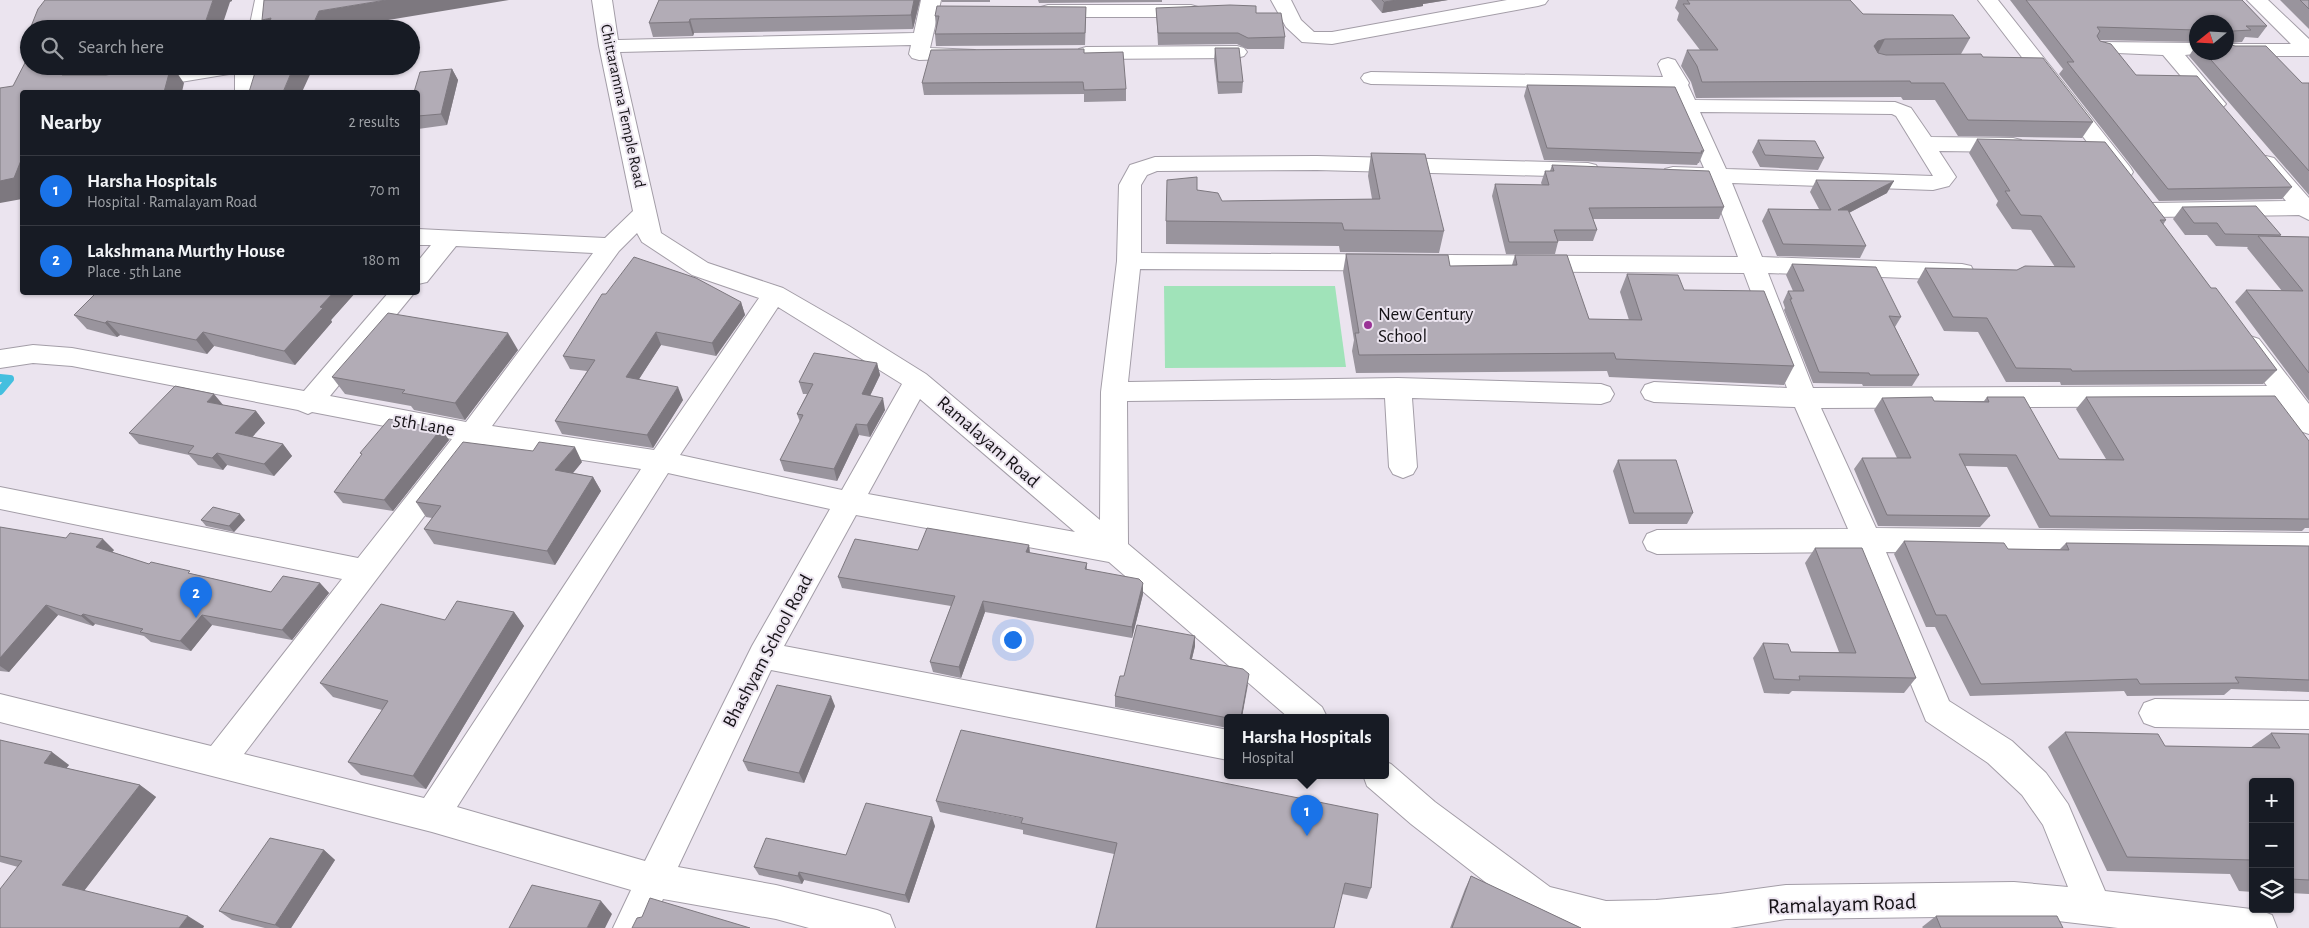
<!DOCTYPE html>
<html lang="en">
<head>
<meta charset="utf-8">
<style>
  body { margin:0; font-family:"Alegreya Sans",sans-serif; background:#242831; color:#f1f3f6 }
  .controls { position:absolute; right:15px; bottom:15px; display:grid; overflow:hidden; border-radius:5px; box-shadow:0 1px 4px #0004 }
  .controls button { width:45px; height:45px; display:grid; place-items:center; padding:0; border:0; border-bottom:1px solid #363941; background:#171b24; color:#f1f3f6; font:25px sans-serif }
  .compass { position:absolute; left:2189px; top:15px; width:45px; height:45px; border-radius:50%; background:#171b24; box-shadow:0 1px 4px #0004; rotate:252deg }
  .you { position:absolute; left:1012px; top:639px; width:18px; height:18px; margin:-12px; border:4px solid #fff; border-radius:50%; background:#1a73e8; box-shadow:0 0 0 8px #1a73e833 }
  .badge { display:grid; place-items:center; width:32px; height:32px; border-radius:50%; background:#1a73e8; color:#fff; font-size:16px; font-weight:700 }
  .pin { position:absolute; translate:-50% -41px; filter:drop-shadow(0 1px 2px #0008) }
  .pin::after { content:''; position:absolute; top:26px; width:18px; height:15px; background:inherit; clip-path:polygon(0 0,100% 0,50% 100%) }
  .popup { position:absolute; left:1224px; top:714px; width:165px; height:65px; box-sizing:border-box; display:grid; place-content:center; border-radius:5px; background:#171b24; filter:drop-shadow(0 1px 4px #0005); font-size:16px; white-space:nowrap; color:#9ea1a6 }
  .popup b { font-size:19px; color:#f1f3f6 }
  .popup::after { content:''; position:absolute; left:50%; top:100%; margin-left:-10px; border:10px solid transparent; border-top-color:#171b24 }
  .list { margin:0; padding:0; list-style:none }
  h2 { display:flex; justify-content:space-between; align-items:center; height:65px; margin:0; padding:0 20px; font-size:21px }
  h2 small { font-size:16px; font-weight:400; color:#9ea1a6 }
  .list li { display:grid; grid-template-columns:32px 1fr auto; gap:15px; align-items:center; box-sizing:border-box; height:70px; padding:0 20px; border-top:1px solid #363941 }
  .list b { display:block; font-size:19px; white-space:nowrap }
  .list p { margin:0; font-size:16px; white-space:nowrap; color:#9ea1a6 }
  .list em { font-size:16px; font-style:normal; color:#9ea1a6 }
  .icon { flex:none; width:28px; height:28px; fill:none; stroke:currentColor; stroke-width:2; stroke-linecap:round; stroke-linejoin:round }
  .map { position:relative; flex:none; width:2309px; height:928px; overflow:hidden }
  .search { position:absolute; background:#171b24; box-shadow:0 1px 4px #0004; left:20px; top:20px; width:400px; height:55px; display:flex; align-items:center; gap:12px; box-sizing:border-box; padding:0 18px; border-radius:28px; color:#9ea1a6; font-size:19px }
  .panel { position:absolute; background:#171b24; box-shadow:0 1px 4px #0004; left:20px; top:90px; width:400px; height:205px; border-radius:5px }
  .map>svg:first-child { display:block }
  .green { fill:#a0e3b9 }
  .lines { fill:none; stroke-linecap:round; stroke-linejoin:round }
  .stream { stroke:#44bfdf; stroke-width:8 }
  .minor-casing { stroke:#a39da7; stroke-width:2 }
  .minor { fill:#fff; fill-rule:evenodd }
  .wall { fill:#99949d }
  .shaded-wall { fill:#7d787f }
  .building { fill:#b2acb6; stroke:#7d787f }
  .poi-dot { fill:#9a3396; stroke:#ebe4ef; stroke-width:2 }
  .labels { text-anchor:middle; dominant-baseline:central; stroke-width:4; stroke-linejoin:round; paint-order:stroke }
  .far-street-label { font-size:16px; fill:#151216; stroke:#ebe4ef }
  .poi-label { font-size:19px; fill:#151216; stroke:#ebe4ef; text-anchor:start }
  .street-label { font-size:19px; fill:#151216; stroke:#ebe4ef }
  .near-street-label { font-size:22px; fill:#151216; stroke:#ebe4ef }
</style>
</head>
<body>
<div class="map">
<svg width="2309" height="928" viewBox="0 0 2309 928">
  <rect width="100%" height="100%" fill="#ebe4ef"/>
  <!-- green -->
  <path class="green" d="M1164,286H1335L1346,367L1165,368Z"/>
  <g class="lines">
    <!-- stream -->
    <path class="stream" d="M0,378L10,379L0,391"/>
    <defs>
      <path id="minor" d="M255,0H275L269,29H249Z
        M592,0H612L618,40L914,33L921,0H941L930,48L975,50L978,54L975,58L919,60L912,58L909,54L911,45L620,52L661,233L708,263L783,288L849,326L926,374L1100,520L1101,392L1117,261L1119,185L1130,165L1155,157L1317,156L1588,163L1596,165L1599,170L1596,175L1588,177L1317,170L1157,171L1147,175L1141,185V253L1738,257L1710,182L1665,179L1662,174L1665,169L1673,167L1704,168L1669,89L1371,84L1364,82L1361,78L1364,74L1371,72L1663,77L1658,64L1661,60L1668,58L1675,60L1689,83L1688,85L1695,100L1895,102L1911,108L1931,137L2013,138L2021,140L2024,145L2021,150L2013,152L1939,151L1956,177L1949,186L1933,190L1732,183L1762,257L1962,264L1971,266L1974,272L1971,278L1962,280L1768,273L1813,388L2267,386L2237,345L2241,339L2250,336L2259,339L2309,404V434L2300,431L2281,406L1821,408L1876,528L2309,533V557L1886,552L1949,701L2012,741L2046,773L2068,804L2105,891L2259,910L2272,915L2277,928H2118L2014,916L1786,919L1730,928H1574L1529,914L1493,888L1411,824L1367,786L1363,775H1386V762L1391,764L1435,802L1550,887L1606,901L1656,900L1720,894L1786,885L2014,882L2068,887L2043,825L2022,795L1988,763L1926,721L1857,552L1657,554L1647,550L1643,542L1647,534L1657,530L1848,529L1795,407L1654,402L1645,399L1641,392L1645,385L1654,382L1787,388L1744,273L1140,269L1128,382L1398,378L1601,384L1610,387L1614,394L1610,401L1601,404L1412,398L1417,467L1413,474L1403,478L1393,474L1389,467L1385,398L1127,401L1128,544L1322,707L1327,717H1288L1109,562L856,515L784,646L1228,730V760L771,670L678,867L776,885L877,910L890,915L895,928H809L776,919L663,899L650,928H613L631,890L432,832L0,722V694L211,746L342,579L0,509V487L358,558L452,439L312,412L308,414L298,410L72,366L33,363L0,368V350L33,345L72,348L304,391L389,292H415L330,396L466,422L593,253L456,246L427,282L418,284V261L431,245H418V229L605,238L633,211L599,46ZM1700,112L1892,114L1896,116L1933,176L1726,169ZM637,233L642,242L692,275L759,298L654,450L492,426L619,251ZM778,307L902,384L842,490L680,455ZM920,399L1075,532L868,494ZM479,444L641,469L424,798L244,754ZM668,473L830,509L752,646L645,861L457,807Z
        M1271,0H1291L1301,20L1314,32H1332L1507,0H1548L1545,4L1538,6L1332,44L1302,42L1286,27Z
        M1978,0H1998L2130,167L2133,172L2130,177L2122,179L2114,177Z
        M2247,0H2268L2309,39V56H2226L2219,54L2218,52H2226V44H2291Z
        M1048,5H1191L1198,7L1201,11L1198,15L1191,17H1048L1041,15L1038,11L1041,7Z
        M2101,42L2196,43V52L2203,53L2185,55L2226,104L2222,108L2215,110L2208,108L2163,55L2094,52L2091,48L2094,44Z
        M1237,46L1244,48L1247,52L1244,56L1237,58L1086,59L1079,57L1076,53L1079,49L1086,47Z
        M204,66H256L255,92H235V73L120,92H76L79,88L86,86Z
        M2266,156L2274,158L2309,198V220L2299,215L2152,217L2144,215L2141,210L2144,205L2152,203L2286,201L2255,163L2258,158Z
        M2155,699L2309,701V729L2155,727L2144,723L2139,713L2144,703Z"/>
    </defs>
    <!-- minor casing -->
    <use href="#minor" class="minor-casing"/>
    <!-- minor -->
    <use href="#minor" class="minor"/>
  </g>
  <!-- wall -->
  <path class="wall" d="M659,0H920L913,29L694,33L693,36L653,37L649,23Z
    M942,0H990V2H942Z
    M1038,0H1162V2L1039,3Z
    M1371,0H1448L1423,4V6L1382,13Z
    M1678,0H1850L1863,14L1970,38L1961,54L1983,57L2093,122L2082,138L1958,136L1935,100H1903L1901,97L1696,98L1691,82L1681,66L1687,50H1700L1677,20L1679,13L1675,8Z
    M2010,0H2242L2267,26L2258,38L2245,37L2242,42L2230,43L2229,44L2302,83H2309V195L2189,56L2196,45V52H2226V22H2196V42L2099,40L2136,75L2292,187L2282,199L2159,201L2059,74L2063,69Z
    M2280,0H2309V29Z
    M1086,7V18L1085,45L936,46L935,34L936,28L935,16Z
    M1156,8L1256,13L1285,37L1284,49H1247L1237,44L1158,45Z
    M1215,48L1243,82L1242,93L1218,94L1214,60Z
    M1084,53L1126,89V101L1084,102V94L924,95L922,83Z
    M452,69L458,80L447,125L418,129V92Z
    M1527,85L1704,151L1699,163H1698L1697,165L1544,160L1524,96Z
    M1977,139L2166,220L2163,225L2211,288L2277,370L2263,384L2061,385L2060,382H2006L1978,332L1944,331L1917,282L1925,268L2017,270L2055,267L2031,230L2012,229L1996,205L1998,201L1969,153Z
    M1758,140L1824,158L1818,170L1760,167L1752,152Z
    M1371,153L1444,231L1439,253L1340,252L1339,246L1166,244V221L1197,190L1222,201L1372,199L1368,176Z
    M1552,165L1724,207L1719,219H1593L1597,230L1593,241H1558V242L1555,254H1506L1492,196L1495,184L1542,185L1541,183L1545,171H1550Z
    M1816,180L1887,193L1849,213L1866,246L1860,258L1777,256L1762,221L1768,209H1819L1810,192Z
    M2182,207L2281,235L2280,236L2309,237V401L2235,302L2246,290L2282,291L2247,248L2248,247L2216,246L2207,235H2185L2173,219Z
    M1346,254L1450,266L1512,265L1515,255L1589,319L1629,320L1620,292L1627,274L1684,290L1794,366L1784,385L1609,377L1607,371L1356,373L1352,351L1354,340L1343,272Z
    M1792,264L1901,317L1895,327L1919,375L1912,386H1863L1862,384L1813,383L1784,310L1785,308L1783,302L1788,291H1793L1786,275Z
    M97,292H356L331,320L332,322L295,365L214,346L207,354L120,335L117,337L87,329L74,315Z
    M741,302L745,315L716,356L661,345L639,379L683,400L653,448L562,434L555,421L587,371L570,369L563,356Z
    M518,350L465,420L414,410L411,406L345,394L332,377Z
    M877,363L880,375L870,396L885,410L870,437L859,435L837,481L784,471L780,460L800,422L797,414L807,394H803L799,382Z
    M1987,397L2059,459H2106L2076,409L2086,397L2309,441V528H2305L2302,531L2039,528L2007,467L1965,466L1990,516L1980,527L1878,526L1854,469L1862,458H1897L1874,410L1882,398L1934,401H1984Z
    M223,405L256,411L265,423L252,437L283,444L292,456L274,476L227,465L223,470L198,465L189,455L139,444L129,433Z
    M441,429L449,440L393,511L343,503L334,492L362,455L360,453Z
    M1618,460L1693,513L1687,524H1629L1613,471Z
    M582,462L573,473L593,477L601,491L555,565L434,544L424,529L432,518L426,517L416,502Z
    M201,520H245L234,532L206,526Z
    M0,527L114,550L112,552L149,564L271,592L320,583L329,593L292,640L212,625L191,651L151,642L144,636L95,624L93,626L58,615L9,672L0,671Z
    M1904,541L2008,549H2060L2066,543L2309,546V692L2231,689L2224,695L2127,696L2124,691L1970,696L1935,627H1926L1894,554Z
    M1029,545L1030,553L1087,563V570L1143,583V594L1132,638L985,612L961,678L933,672L930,662L951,606L842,588L838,577L918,550Z
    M1815,548L1916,678L1904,693L1792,691L1789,694L1764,693L1753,658L1763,643L1791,652H1839L1805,563Z
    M514,612L524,626L426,789L361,775L348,762L382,710L333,697L320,683L445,620Z
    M1195,636V646L1192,659L1248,685L1242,717H1228V728L1115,707V696L1124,676Z
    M835,706L804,783L748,771L743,761Z
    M2065,732L2165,746L2250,748L2271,733L2309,734V894L2290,893V782H2253V892L2239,891L2230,874L2107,871L2048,747Z
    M0,740L69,765L66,768L140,785L156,797L84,891L204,926L203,928H0L18,867L0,862Z
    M936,801L1371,888L1367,899L1342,894L1114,854L1023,834V830L940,812Z
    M935,826L909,903L804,880L802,884L759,875L754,867L846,855Z
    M324,850L335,860L291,928H265L232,920L219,911Z
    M1471,876L1581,928H1450L1465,889Z
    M1936,916L2063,928H1923L1922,927Z"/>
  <!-- shaded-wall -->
  <path class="shaded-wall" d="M213,0H232V1L230,2L221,29H203Z
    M386,0H509L334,29H311L319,11Z
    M914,0H920L913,29L911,15Z
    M1397,0H1448L1423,4V6L1382,13L1384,2Z
    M271,18L278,29H267L262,20Z
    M690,19L694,33L693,36L689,22Z
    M1885,39L1877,55L1874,46L1878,41Z
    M67,66H196L175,70L184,83L182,92H164L86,84L62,75L60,72L64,67Z
    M294,66H314L302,92H283Z
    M452,69L458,80L447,125L441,114Z
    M22,158V199L0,203V181Z
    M1894,181L1887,193L1831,222L1838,210Z
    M334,292H356L331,320L332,322L295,365L284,351L320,307Z
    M741,302L745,315L716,356L712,343Z
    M107,321L120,335L117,337L105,323Z
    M203,332L214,346L207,354L196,340Z
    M656,332L661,345L632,390L626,377Z
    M508,333L518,350L465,420L455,403Z
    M877,363L880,375L865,406L862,394Z
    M678,387L683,400L653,448L647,435Z
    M214,394L224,406L207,402Z
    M883,398L885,410L870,437L867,425Z
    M256,411L265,423L245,445L235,433Z
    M856,424L859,435L837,481L834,469Z
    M441,429L449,440L393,511L384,500Z
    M283,444L292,456L274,476L264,464Z
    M575,447L582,462L563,485L555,470Z
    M217,453L227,465L223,470L212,458Z
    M593,477L601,491L555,565L547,551Z
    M240,514L245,520L234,532L229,526Z
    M103,539L114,550L107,558L96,547Z
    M1029,545L1030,556L1026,552Z
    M320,583L329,593L292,640L282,630Z
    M1143,583V594L1132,638V627Z
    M983,601L985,612L961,678L959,667Z
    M46,605L58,615L9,672L0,666V658Z
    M514,612L524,626L426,789L413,776Z
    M83,614L95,624L93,626L81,616Z
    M202,615L212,625L191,651L180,641Z
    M1195,636V646L1189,670L1190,659Z
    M1249,674L1242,717H1241Z
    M831,696L835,706L804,783L799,773Z
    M52,752L69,765L61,775L44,763Z
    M140,785L156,797L80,896L62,885Z
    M932,817L935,826L909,903L905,895Z
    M324,850L335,860L291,928H280L275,925Z
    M799,872L804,880L802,884L798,876Z
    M601,901L612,914L605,928H587Z
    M188,916L204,926L203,928H179Z"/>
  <!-- building -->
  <path class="building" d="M45,0H213L203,29H30L38,9Z
    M264,0H386L319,11L311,29H268L271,18L262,20Z
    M659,0H914L911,15L690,19L689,22L649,23Z
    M1382,0H1397L1384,2Z
    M1687,0H1850L1863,14L1953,15L1970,38L1885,39L1878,41L1874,46L1878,53L1886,55L1981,54L1983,57L2043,58L2093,122L1968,120L1944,83H1911L1910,81L1702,82L1697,66L1687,50H1718L1683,4H1690Z
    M2026,0H2242L2267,26H2246L2251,30L2233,31V38L2226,39V22H2196V30L2097,27L2100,31L2097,36L2100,41L2111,44L2136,75L2197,76L2292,187L2168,189L2067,62H2074Z
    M2300,0H2309V9Z
    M1230,5L1256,6V13H1281L1285,37L1248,38L1238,33H1158L1156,8Z
    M937,6L1086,7L1085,33L935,34L939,16H935Z
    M2226,43L2235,46H2266L2302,83H2309V171L2204,52H2226Z
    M1215,48H1239L1243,82H1218Z
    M1084,49V53L1123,52L1126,89L1084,90L1083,82L922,83L931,50Z
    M29,55V66H67L64,67L60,72L62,75H106L158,66H171L164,92H22V158L14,178L0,181V88L13,86Z
    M257,66H294L283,92H249Z
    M452,69L441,114L418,116V92H414L420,72Z
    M1527,85L1675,87L1704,151H1701L1702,153L1547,148Z
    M1977,139L2105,142L2166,220H2160L2211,288H2216L2277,370L2072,371L2071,369L2016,368L1987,318L1953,317L1925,268L2017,270L2025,266L2075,267L2041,216L2021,215L2005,191H2010Z
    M1758,140L1815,141L1824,158L1765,155Z
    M1371,153L1425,154L1444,231L1344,230L1342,223L1166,221L1167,180L1197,177V190L1218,193L1222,201L1380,199Z
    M1552,165L1709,171L1724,207L1589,208L1597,230H1554L1558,242H1509L1495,184L1549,185L1545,171H1554Z
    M1816,180L1894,181L1838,210H1848L1866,246L1783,244L1768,209L1831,210Z
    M2256,206L2281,235L2225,234L2217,223H2194L2182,207Z
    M2258,236L2309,237V373L2246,290L2303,291Z
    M1346,254L1448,255L1450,266L1517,265L1515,255H1567L1589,319L1642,320L1627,274L1678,275L1684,290L1764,291L1794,366L1616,359L1614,353L1359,355L1355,333H1359Z
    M634,257L696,278L741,302L712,343L656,332L626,377L678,387L647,435L555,421L595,360L563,356L602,294H606Z
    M1792,264L1876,267L1901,317L1889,316L1919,375H1870L1869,373L1819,372L1790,299H1792L1788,291H1804Z
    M97,292H334L320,307L323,308L284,351L203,332L196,340L107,321L105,323L74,315Z
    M388,313L508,333L455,403L402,393L405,390L332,377Z
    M814,353L877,363L862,394L883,398L867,425L856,424L834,469L780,460L803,415L797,414L813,384L799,382Z
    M175,386L214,394L207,402L256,411L235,433L283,444L264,464L217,453L212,458L188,453L194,446L129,433Z
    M2275,396L2309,441V519L2050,516L2016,455L1959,454L1990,516L1887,515L1862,458H1911L1882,398L1932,397L1934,401L1989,402L1987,397H2024L2059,459L2124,460L2086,397Z
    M389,419L441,429L384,500L334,492L362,454L360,453Z
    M463,442L533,451L539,442L575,447L555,470L593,477L547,551L424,529L441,506L416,502Z
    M1618,460H1676L1693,513H1634Z
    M213,507L240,514L229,526L201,520Z
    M0,527L66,538L70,533L103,539L96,547L149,564L151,562L190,571L188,573L271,592L283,576L320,583L282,630L202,615L180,641L140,632L143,629L83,614L81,616L46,605L0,658Z
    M927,528L1029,545L1026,552L1087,563L1085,569L1139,579L1143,583L1132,627L983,601L959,667L930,662L955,596L838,577L855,539L918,550Z
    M1904,541L2004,543L2008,549L2069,550L2066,543L2309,546V680L2235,677L2239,683L2140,684L2137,679L1981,684L1946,615H1936Z
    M1815,548H1862L1916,678L1799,676L1800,680L1774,679L1763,643L1788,644L1791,652L1856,653Z
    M457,601L514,612L413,776L348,762L388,701L320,683L381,604L445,620Z
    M1137,625L1195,636L1190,659L1243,669L1249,674L1241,717L1228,718L1115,696L1120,676H1124Z
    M777,685L831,696L799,773L743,761Z
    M961,730L1378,814L1371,888L1345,883L1334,928H1096L1117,843L1021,823L1023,818L936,801Z
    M2065,732L2158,734L2165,746L2280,748L2271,733L2309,734V880L2290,879V782H2253V861L2252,860L2127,857Z
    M0,740L52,752L44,763L140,785L62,885L188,916L179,928H0V889L22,861L0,856Z
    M866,803L932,817L905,895L799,872L798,876L754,867L766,838L846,855Z
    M270,838L324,850L275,925L219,911Z
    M1471,876L1581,928H1452Z
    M532,885L601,901L587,928H509Z
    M650,898L750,928H632L637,918L642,917Z
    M1936,916H2057L2063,928H1941Z"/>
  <!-- markers -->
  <circle class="poi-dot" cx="1368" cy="325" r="5"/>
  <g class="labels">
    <!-- far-street labels -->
    <g class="far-street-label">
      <text transform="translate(623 106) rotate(78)">Chittaramma Temple Road</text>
    </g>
    <!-- poi labels -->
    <g class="poi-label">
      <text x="1378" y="314">New Century<tspan x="1378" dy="22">School</tspan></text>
    </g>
    <!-- street labels -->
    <g class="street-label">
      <text transform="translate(424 425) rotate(10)">5th Lane</text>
      <text transform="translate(988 442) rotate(41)">Ramalayam Road</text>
      <text transform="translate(768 651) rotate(-62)">Bhashyam School Road</text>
    </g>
    <!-- near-street labels -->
    <g class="near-street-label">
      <text transform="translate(1842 904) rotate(-2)">Ramalayam Road</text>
    </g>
  </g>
</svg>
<div class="controls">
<button>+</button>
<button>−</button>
<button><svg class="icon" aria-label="layers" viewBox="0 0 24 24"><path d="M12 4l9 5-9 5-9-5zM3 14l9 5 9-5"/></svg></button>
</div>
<svg class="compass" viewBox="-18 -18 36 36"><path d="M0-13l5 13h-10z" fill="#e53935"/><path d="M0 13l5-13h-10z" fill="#9ea1a6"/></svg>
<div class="you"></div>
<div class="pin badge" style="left:1307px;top:836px">1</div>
<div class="popup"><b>Harsha Hospitals</b>Hospital</div>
<div class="pin badge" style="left:196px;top:618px">2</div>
<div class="search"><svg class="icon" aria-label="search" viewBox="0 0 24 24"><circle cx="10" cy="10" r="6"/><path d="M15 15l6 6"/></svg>Search here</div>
<section class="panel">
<h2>Nearby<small>2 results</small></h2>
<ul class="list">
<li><span class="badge">1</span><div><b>Harsha Hospitals</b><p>Hospital · Ramalayam Road</p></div><em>70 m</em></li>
<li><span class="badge">2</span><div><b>Lakshmana Murthy House</b><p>Place · 5th Lane</p></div><em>180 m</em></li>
</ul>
</section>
</div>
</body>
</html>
